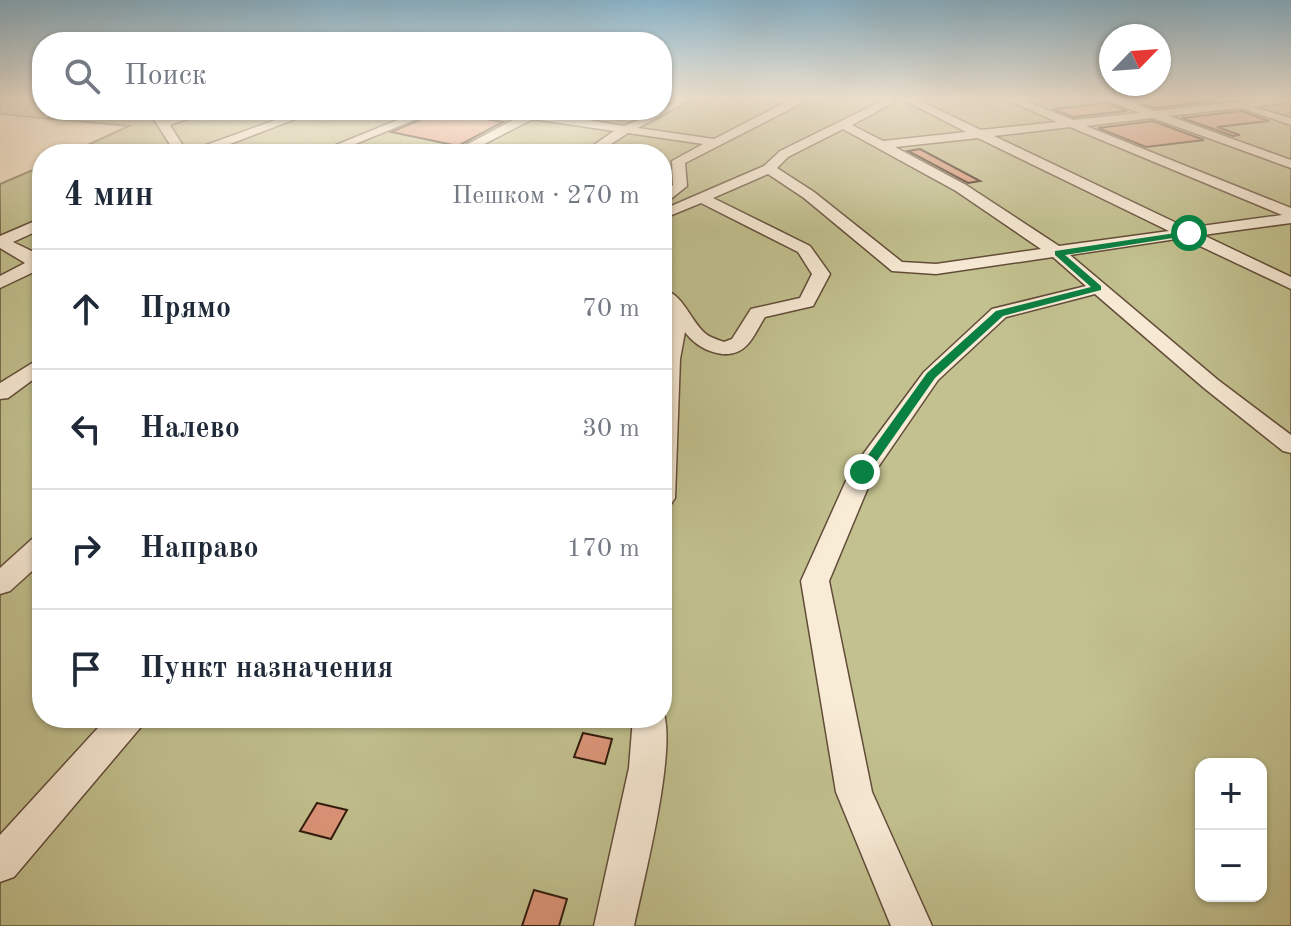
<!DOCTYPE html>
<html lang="ru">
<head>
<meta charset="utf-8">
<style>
  body { margin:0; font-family:"Old Standard TT",serif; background:#f6f6f7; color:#1f2937 }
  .controls { position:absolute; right:24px; bottom:24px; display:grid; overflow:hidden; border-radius:16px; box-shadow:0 2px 6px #0004 }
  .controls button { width:72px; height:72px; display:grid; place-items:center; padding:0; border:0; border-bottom:2px solid #e0e1e3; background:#fff; color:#1f2937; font:40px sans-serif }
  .compass { position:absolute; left:1099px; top:24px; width:72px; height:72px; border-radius:50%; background:#fff; box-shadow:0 2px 6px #0004; rotate:65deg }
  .stop { position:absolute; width:24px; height:24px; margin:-18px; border:6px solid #0b8043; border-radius:50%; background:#fff }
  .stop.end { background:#0b8043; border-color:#fff; box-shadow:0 2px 8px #0008 }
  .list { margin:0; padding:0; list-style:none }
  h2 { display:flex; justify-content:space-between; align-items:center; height:104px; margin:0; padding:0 32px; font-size:34px }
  h2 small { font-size:26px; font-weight:400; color:#747a83 }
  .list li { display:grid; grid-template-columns:52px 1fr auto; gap:24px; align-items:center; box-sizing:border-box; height:120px; padding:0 32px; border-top:2px solid #e0e1e3 }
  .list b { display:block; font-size:30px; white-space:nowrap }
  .list em { font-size:26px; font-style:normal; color:#747a83 }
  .icon { flex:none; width:44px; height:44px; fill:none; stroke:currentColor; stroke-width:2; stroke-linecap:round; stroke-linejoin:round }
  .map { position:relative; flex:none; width:1291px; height:926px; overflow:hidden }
  .search { position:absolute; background:#fff; box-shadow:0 2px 6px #0004; left:32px; top:32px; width:640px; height:88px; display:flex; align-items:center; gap:20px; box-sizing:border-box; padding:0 28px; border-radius:32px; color:#747a83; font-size:30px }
  .panel { position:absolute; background:#fff; box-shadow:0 2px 6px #0004; left:32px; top:144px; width:640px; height:584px; border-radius:32px }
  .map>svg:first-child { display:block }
  .green { fill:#c2c18f; stroke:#7a6e4e; stroke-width:2; fill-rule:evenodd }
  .building { fill:#dd9579; stroke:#311a0c; stroke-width:2 }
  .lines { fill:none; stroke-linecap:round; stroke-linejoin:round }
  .minor-casing { stroke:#624c39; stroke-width:3 }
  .minor { fill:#f9ecd7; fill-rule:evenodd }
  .route { fill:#0b8043 }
</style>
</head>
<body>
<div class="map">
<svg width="1291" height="926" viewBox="0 0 1291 926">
  <rect width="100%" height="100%" fill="#f6e1c1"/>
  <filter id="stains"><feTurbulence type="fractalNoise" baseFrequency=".0025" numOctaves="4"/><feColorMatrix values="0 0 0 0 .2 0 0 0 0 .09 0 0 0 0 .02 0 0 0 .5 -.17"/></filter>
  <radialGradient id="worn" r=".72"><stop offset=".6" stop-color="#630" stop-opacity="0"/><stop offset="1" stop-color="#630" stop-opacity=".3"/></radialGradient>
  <!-- green -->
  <path class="green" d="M0,99H42V110H662V99H1291V926H0V184L42,166V718H662V154H68L129,126L0,114ZM1201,764H1261V896H1201Z"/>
  <!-- building -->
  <path class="building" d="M1138,99H1207L1214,101L1155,108L1132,100Z
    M1107,103L1127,111L1073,117L1053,109Z
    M441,111L503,122L458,146L391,132Z
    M1241,111L1269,121L1217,127L1240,135L1233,136L1182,118Z
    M1153,121L1204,140L1146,147L1098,128Z
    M920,149L980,181L968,183L908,151Z
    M583,733L612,739L605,764L574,757Z
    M317,803L347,810L331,839L300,831Z
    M534,890L567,899L559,926H522Z"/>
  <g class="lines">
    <defs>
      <path id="minor" d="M678,99H692L638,128L714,139L792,99H802V103L685,163L687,186L662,206V194L673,185L672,161L703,144L628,133L596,154H581L614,131L533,119L465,154H449L519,117L485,110L535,111L624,126L662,110Z
        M886,99H900L852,125L883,141L966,132L902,99H916L981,130L1057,122L1006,99H1021L1073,120L1139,113L1106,99H1121L1155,111L1262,99H1291V102L1253,107L1291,118V125L1241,108L1169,116L1291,160V168L1153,118L1086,126L1291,208V223L1203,235L1291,277V289L1183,238L1070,255L1218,380L1291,435V453L1283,451L1204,388L1095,294L1006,317L938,380L874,473L829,581L872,792L932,926H891L836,792L801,581L850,472L924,372L992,309L1086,286L1053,257L936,274L892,271L804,198L768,174L713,198L810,246L830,274L813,306L765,317C759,326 754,338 747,345C729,364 698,350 685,332L680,359L675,498L671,504L662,506V350L671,312L662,304V289C684,294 690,321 706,334C711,338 719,340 724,342L732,339L751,309L800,298L812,274L798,252L701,203L662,219V210L764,166L780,151ZM1070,127L1282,215L1187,228L994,136ZM843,129L956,191L1041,249L936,264L902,262L814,192L777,168L788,157ZM978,138L1169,231L1059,246L966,185L895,147Z
        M148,110H160L165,119L195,110H212L170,125L187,152L303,110H319L204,154H176Z
        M422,110H438L331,154H314Z
        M42,218V229L13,242L42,256V271L38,270L0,288V276L25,263L0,248V236Z
        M42,357V373L8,398L0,399V383Z
        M42,537V562L10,591L0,594V568L32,539Z
        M662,708C679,744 643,882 634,926H594L629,768L633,718H662Z
        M107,718H145L140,728L14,877L0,882V835Z"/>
    </defs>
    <!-- minor casing -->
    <use href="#minor" class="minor-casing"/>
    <!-- minor -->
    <use href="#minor" class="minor"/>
  </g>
  <!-- sky -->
  <linearGradient id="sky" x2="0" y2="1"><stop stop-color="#8ab8d1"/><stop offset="0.43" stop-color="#fbf2e3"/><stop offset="1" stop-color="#fbf2e3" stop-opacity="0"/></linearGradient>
  <rect width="1291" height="229" fill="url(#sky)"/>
  <!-- route -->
  <path class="route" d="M1189,231L1192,235L1065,255L1101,286V290L1003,316L935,378L867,475H858V469L927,373L996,311L1091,287L1055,255V251Z"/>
  <rect width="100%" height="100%" filter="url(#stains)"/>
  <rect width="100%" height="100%" fill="url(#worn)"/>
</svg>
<div class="controls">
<button>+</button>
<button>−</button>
</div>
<svg class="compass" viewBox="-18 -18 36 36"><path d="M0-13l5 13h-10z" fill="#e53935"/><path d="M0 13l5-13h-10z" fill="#747a83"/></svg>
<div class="stop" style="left:1189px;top:233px"></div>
<div class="stop end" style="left:862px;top:472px"></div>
<div class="search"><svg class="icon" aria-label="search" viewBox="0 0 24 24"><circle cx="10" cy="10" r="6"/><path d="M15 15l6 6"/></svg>Поиск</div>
<section class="panel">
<h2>4 мин<small>Пешком · 270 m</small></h2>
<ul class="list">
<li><svg class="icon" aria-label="ahead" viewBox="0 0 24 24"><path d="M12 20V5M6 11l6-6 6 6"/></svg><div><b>Прямо</b></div><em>70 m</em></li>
<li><svg class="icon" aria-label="left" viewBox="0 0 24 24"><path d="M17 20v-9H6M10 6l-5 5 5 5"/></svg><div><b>Налево</b></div><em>30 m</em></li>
<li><svg class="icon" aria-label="right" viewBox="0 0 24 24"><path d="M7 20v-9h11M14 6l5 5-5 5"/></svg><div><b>Направо</b></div><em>170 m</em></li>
<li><svg class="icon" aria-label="arrive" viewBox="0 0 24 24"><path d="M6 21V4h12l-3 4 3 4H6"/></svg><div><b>Пункт назначения</b></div></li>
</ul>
</section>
</div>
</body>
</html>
